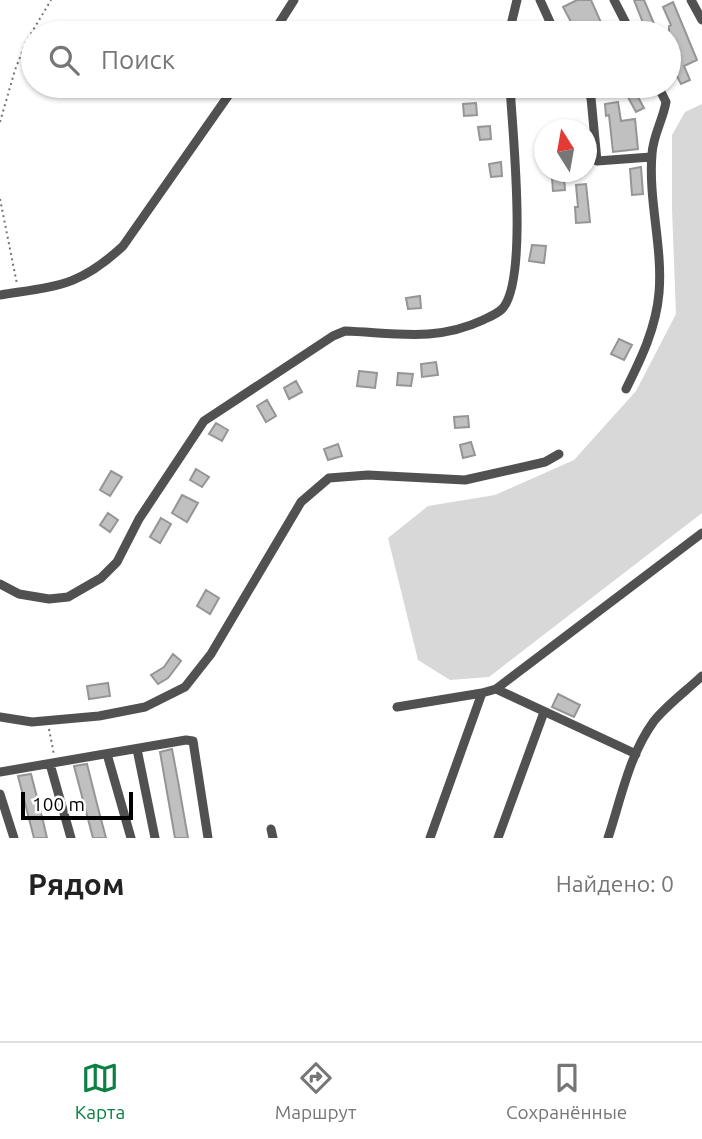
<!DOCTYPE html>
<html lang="ru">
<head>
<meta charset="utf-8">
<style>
  body { margin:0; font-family:Ubuntu,sans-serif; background:#f2f2f2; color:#222 }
  .compass { position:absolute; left:534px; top:119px; width:63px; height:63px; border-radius:50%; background:#fff; box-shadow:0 2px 5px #0004; rotate:349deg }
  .scale { position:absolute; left:21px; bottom:18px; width:112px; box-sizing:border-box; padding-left:7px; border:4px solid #000; border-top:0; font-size:19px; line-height:24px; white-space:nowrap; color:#000; -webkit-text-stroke:5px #fff; paint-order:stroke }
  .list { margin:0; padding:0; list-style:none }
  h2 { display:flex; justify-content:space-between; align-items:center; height:91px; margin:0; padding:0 28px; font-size:30px }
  h2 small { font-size:23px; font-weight:400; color:#767676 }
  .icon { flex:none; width:38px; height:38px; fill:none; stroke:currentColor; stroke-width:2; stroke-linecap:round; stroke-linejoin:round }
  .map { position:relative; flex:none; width:702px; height:838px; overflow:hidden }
  .search { position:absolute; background:#fff; box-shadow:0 2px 5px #0004; left:21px; right:21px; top:21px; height:77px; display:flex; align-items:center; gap:18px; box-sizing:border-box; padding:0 24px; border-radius:38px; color:#767676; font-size:26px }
  .sheet { height:203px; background:#fff }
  nav { display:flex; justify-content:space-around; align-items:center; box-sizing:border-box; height:98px; border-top:2px solid #e0e0e0; background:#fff; font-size:19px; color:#767676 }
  nav a { display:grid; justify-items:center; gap:4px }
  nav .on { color:#0b8043 }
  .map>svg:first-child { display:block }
  .green { fill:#d8d8d8 }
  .building { fill:#c0c0c0; stroke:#959595; stroke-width:2 }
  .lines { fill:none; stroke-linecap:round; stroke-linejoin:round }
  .path { stroke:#737373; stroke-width:2; stroke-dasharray:2 3.5; stroke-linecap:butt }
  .minor { stroke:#515151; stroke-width:9 }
</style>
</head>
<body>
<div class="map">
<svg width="702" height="838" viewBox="0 0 702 838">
  <rect width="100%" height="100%" fill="#fff"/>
  <!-- green -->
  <path class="green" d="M702,104V513L489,677L450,680L418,660L388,538L428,506L495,495L574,460L636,391L676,314L672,209V135L685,112Z"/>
  <!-- building -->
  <path class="building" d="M577,0H591L603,27L591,33H577L563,7Z
    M634,0H644L658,33H647Z
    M673,2L697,60L684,66L690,80L681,84L669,61V26L671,25L663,7Z
    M622,86H632L644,108L636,112Z
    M618,102L621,121L635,119L638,149L613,152L609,115L606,116L605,104Z
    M476,103L477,115L464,116L463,104Z
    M490,126L491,139L480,140L478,127Z
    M501,162L502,176L491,177L489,164Z
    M641,167L643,194L632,195L630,169Z
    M564,177L565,190L553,191L552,178Z
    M586,184L590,222L576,223L575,207H578L576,185Z
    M532,245L546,246L544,263L529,261Z
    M420,296L421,308L408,309L406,298Z
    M619,339L632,345L624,360L611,354Z
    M436,362L438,375L422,377L421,364Z
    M359,371L377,373L375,388L357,386Z
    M398,373L413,374L411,386L397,385Z
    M296,381L302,392L289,399L284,388Z
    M267,400L276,416L266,422L257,406Z
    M468,416L469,427L455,428L454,417Z
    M216,423L228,430L222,441L209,434Z
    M471,442L475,455L463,458L460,445Z
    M338,444L342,456L328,460L324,449Z
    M196,469L209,477L202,487L190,480Z
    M111,471L122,477L110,496L100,490Z
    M182,495L198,503L187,522L172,513Z
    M108,513L118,520L110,532L100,525Z
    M161,518L171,524L160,543L150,537Z
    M206,590L219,598L210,614L197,606Z
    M173,654L181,661L168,678L158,684L151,675L164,667Z
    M108,683L110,696L89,699L87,686Z
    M558,694L580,705L574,717L552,707Z
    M172,749L178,781L188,838H175L160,752Z
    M87,764L97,804L106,838H93L74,766Z
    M31,774L43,821L47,838H34L18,776Z"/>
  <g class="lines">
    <!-- path -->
    <path class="path" d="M0,122L15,70L26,42L51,0
      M0,199L17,284
      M49,729L54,755"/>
    <!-- minor -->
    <path class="minor" d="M540,0L555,33
      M614,0L631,33
      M691,0L702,20
      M273,33L294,0
      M509,33L517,0
      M585,86L591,98L597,161L651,157
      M0,295C57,286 79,287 123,246L235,86
      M626,389C641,359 656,328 659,293C663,247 648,200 652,154C653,135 663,120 666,102L658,86
      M0,584L19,594L49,599L68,597L101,578L117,562L139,519L204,421L333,336L345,331C396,333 436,342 483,320C489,317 497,314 502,309C529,281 512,128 510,86
      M496,689L636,754
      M397,707L482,693L496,689L702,533
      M0,717L32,722L99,716L145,707L185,687L211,654L301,502L329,478L368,475L465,480L545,462L559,454
      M137,749L155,838
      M107,754L131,838
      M50,764L71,838
      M0,772L186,740L193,741L208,838
      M0,794L14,838
      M271,829L273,838
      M430,838L482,693
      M498,838L544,712
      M608,838C621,799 629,755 654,721C667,705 686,691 702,676"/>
  </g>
</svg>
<svg class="compass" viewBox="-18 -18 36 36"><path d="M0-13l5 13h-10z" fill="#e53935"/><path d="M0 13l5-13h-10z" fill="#767676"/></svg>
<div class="scale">100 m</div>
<div class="search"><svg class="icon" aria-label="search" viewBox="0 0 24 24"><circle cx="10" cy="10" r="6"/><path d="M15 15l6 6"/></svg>Поиск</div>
</div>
<section class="sheet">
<h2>Рядом<small>Найдено: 0</small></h2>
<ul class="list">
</ul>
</section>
<nav>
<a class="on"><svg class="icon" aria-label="map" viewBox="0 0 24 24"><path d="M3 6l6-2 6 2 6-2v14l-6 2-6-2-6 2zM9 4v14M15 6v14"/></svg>Карта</a>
<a><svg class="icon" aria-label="directions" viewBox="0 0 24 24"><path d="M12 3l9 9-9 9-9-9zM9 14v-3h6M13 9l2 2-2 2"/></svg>Маршрут</a>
<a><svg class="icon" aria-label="saved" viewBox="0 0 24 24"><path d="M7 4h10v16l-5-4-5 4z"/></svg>Сохранённые</a>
</nav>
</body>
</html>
